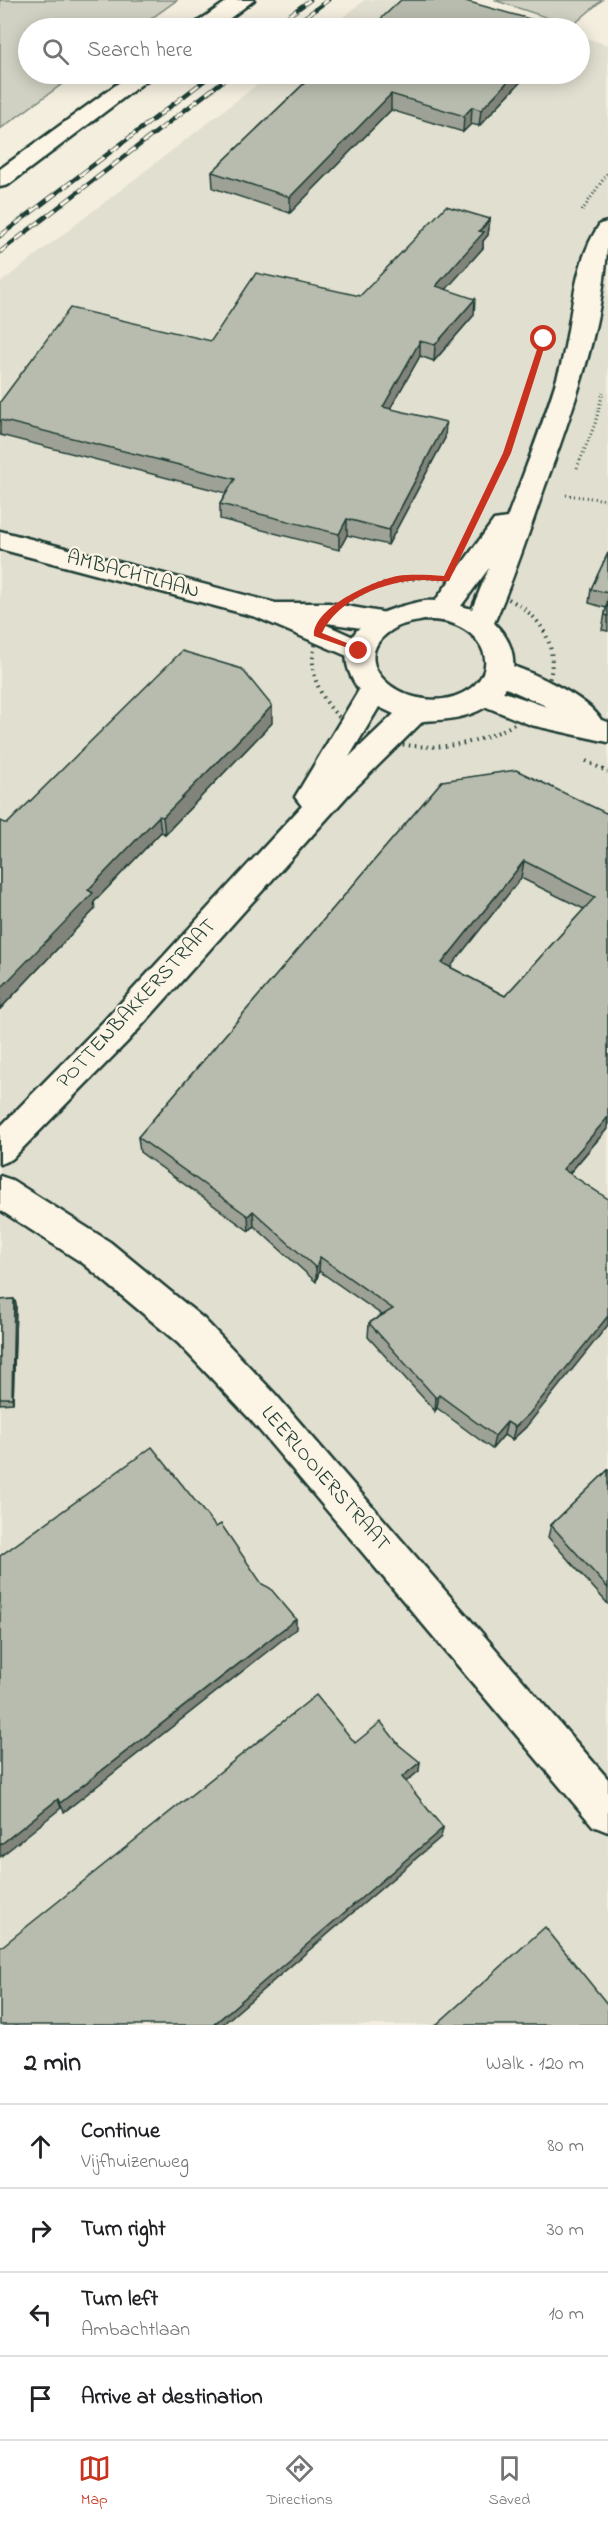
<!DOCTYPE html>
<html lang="en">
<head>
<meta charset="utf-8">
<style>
  body { margin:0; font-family:"Indie Flower",sans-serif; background:#f2f2f2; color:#202124 }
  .stop { position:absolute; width:18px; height:18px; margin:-14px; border:4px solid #c8321e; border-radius:50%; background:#fff }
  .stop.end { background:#c8321e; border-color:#fff; box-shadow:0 2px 6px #0008 }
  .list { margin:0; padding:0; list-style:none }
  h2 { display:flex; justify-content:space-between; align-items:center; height:78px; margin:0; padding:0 24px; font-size:26px }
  h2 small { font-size:20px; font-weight:400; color:#757577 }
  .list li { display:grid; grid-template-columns:39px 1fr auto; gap:18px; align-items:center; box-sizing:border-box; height:84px; padding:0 24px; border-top:2px solid #e0e0e0 }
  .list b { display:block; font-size:22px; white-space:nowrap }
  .list p { margin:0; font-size:20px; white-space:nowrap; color:#757577 }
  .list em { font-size:20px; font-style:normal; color:#757577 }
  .icon { flex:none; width:33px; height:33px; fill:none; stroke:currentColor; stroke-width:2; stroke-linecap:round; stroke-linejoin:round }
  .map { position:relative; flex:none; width:608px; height:2025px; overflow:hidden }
  .search { position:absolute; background:#fff; box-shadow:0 3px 15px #0003; left:18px; right:18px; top:18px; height:66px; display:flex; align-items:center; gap:15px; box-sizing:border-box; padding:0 21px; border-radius:33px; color:#757577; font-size:22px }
  .sheet { height:414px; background:#fff }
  nav { display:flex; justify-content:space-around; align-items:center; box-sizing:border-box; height:84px; border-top:2px solid #e0e0e0; background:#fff; font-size:16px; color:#757577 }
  nav a { display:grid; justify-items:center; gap:3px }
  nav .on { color:#c8321e }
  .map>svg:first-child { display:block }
  .built { fill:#e1dfd0 }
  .green { fill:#d0d1c2; stroke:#78877b; stroke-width:1.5 }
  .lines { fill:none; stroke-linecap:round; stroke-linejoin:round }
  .minor-casing { stroke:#1f3d34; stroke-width:5 }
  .tertiary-casing { stroke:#1f3d34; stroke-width:5 }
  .path-far1 { stroke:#1f3d34; stroke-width:3; stroke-dasharray:1 3; stroke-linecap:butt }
  .path { stroke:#1f3d34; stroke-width:4; stroke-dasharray:1.5 4.5; stroke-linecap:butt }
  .minor { fill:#fcf5e5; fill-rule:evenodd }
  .tertiary { fill:#fcf5e5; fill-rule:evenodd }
  .rail-casing { stroke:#1f3d34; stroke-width:4.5 }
  .rail { stroke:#fcf5e5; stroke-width:3; stroke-dasharray:10; stroke-linecap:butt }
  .wall { fill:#9ea296; stroke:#1f3d34; stroke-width:1.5; fill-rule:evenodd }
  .shaded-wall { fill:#81847a; stroke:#1f3d34; stroke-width:1.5 }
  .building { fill:#b8bcae; stroke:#1f3d34; stroke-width:1.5; fill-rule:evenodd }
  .route { fill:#c8321e }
  .labels { text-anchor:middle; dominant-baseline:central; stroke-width:4.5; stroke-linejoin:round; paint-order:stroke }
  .street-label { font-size:21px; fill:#1f3d34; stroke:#fcf5e5 }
</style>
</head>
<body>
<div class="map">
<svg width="608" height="2025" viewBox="0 0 608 2025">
  <rect width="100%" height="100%" fill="#f3eede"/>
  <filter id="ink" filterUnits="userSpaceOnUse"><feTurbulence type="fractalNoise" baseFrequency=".0167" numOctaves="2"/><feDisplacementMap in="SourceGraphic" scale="12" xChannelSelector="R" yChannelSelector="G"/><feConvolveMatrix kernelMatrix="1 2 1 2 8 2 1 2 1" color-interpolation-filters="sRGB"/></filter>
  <g filter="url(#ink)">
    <!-- built -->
    <path class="built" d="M365,0H467L555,28H329Z
      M580,36L608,45V2025H0V283L271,74H580Z"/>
    <!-- green -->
    <path class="green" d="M0,0H177L138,28H28V74H76L0,129Z
      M494,0H602L572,26Z"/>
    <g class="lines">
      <defs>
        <path id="minor" d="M0,531L275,603H329L392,614L396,621L392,628L382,631L320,622L369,644L373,651L369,658L359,661L256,617L0,549Z
          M500,662C526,669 589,697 601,720L608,722V742L531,725L474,702L469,695L474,688L484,685L547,707C530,696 495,688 486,672L490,665Z
          M0,1176L12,1180L110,1242L204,1319L276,1395L608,1779V1832L593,1826L250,1419L178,1343L84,1264L0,1210Z"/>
        <path id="tertiary" d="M229,0H254L217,28H194L196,23Z
          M131,74H155L8,185L0,187V169Z
          M608,222C608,312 576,402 545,486C529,532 514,578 494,623C525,652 518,693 478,711C460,719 442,720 423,721L349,794L127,1042L12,1159L0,1164V1127L103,1022L302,806L295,797L359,690C328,646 359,617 403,606C414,603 423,600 435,601L494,520L507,518C526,467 546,417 561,365C573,319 572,264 600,224ZM489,568L472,609L461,606ZM424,620C434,620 446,620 456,625C483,636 498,667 471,688C419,726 331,662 397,627C405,623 416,622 424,620ZM379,707L394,714L349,757Z"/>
      </defs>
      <!-- minor casing -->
      <use href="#minor" class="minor-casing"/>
      <!-- tertiary casing -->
      <use href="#tertiary" class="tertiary-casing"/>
      <!-- path-far1 -->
      <path class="path-far1" d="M169,28L175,23
        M582,211L608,172
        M577,468L595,424L603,392
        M566,495L608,500
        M486,500L500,469"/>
      <!-- path -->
      <path class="path" d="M422,577C475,581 561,602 551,673C547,692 533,713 516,723C464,754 395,756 344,721C331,712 321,695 316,681C303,638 333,607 369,589C384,582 405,581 422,577Z
        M586,761L608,772"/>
      <!-- minor -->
      <use href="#minor" class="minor"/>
      <!-- tertiary -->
      <use href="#tertiary" class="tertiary"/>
      <defs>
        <path id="rail" d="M272,28L310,0
          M290,28L328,0
          M0,236L213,74
          M0,252L232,74"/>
      </defs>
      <!-- rail casing -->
      <use href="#rail" class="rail-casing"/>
      <!-- rail -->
      <use href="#rail" class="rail"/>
    </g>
    <!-- wall -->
    <path class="wall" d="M314,74H528L479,126L471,124L463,132L391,110L290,213L213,188L212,172Z
      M490,219L488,235L483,241V248L446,289L474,315L434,361L420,356L390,409L445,438L388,545L347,535L339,550L220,519V504L226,493L0,435V402L211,341L360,296Z
      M608,553V631L602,630L606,608L589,603L591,589Z
      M272,723L165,834L161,832L94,902L95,909L0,1009V821L7,824Z
      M442,781L608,814V1129H607L569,1174L526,1427L512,1440L504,1435L492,1449L437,1408L435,1411L368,1337L369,1323L382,1315L319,1271L316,1282L254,1226L249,1231L140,1152L138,1137ZM521,878L584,909L505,996L450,967Z
      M14,1299L16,1304L13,1403L0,1404V1300Z
      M608,1470V1604L548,1537L551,1525Z"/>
    <!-- shaded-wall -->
    <path class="shaded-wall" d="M515,74H528L479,126L481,110Z
      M391,94V110L290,213V197Z
      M472,107L471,124L463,132L464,116Z
      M490,219L488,235L483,241V248L435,302L436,286Z
      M475,299L474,315L434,361L435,345Z
      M420,341V356L382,423L383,407Z
      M446,422L445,438L388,545L389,530Z
      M347,519V535L339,550V534Z
      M272,706V723L165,834L163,817Z
      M159,816L161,832L94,902L95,909L0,1009V989L88,890Z
      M524,861L521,878L441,979L442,963Z
      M608,1117L607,1129L560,1184L563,1169Z
      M253,1211L254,1226L249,1231L248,1216Z
      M320,1257L319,1271L316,1282V1268Z
      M14,1299L16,1304L13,1403L12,1398Z
      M608,1316V1325L526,1427L512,1440L515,1427Z
      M439,1395L437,1408L435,1411L436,1398Z
      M507,1422L504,1435L492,1449L495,1436Z
      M296,1619V1629L64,1812L60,1803Z
      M420,1762L419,1771L401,1786L402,1777Z
      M58,1799L61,1808L0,1857V1845Z
      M443,1828L441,1837L222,2025H213Z"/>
    <!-- building -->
    <path class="building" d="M401,0H462L558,27L557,28H371Z
      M314,74H515L481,110L472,107L464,116L391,94L290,197L212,172Z
      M446,206L490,219L479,231L484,232L436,286L475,299L435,345L420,341L383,407L446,422L389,530L347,519L339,534L220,504L235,479L0,420V402L70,308L211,341L256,273L360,296Z
      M608,553V593L591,589Z
      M608,598V616L605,615Z
      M182,651L242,669L272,706L163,817L159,816L88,890L93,893L0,989V821L7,824Z
      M516,770L608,814V1117L563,1169L608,1199V1316L529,1414L515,1427L507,1422L495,1436L439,1395L436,1398L369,1323L393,1309L320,1257L316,1268L253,1211L248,1216L138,1137L442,781ZM524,861L595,897L505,996L442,963Z
      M14,1299L12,1398H0V1300Z
      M152,1447L216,1527L221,1524L262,1584L270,1588L296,1619L60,1803L58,1799L0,1845V1556Z
      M608,1470V1588L551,1525Z
      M316,1695L355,1743L381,1722L399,1745L420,1762L402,1777L443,1828L213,2025H0V1948Z
      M545,1927L608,2005V2025H436Z"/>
  </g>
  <!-- route -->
  <path class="route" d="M541,337L547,339L511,453L449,581C440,582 431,580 421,580C385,581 338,599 322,633L362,649V653L314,636C312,608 373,581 397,576C412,574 428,575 444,576L503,453Z"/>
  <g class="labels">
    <!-- street labels -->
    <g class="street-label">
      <text transform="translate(133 575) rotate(15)">AMBACHTLAAN</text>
      <text transform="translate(137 1004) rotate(-47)">POTTENBAKKERSTRAAT</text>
      <text transform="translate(325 1479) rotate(49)">LEERLOOIERSTRAAT</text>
    </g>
  </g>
</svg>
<div class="stop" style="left:544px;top:339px"></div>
<div class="stop end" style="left:359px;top:651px"></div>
<div class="search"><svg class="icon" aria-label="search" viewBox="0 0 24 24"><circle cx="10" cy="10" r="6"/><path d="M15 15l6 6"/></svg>Search here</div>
</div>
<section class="sheet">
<h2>2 min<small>Walk · 120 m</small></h2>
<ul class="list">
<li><svg class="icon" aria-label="ahead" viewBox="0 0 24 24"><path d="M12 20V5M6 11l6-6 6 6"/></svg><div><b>Continue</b><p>Vijfhuizenweg</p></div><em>80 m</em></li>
<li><svg class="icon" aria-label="right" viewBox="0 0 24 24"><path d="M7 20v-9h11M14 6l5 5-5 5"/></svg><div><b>Turn right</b></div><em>30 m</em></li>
<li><svg class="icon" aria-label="left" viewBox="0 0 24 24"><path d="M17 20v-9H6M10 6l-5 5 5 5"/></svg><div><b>Turn left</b><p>Ambachtlaan</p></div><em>10 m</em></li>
<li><svg class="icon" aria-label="arrive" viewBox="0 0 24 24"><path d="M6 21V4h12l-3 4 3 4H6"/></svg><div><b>Arrive at destination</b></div></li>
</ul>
</section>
<nav>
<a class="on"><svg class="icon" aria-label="map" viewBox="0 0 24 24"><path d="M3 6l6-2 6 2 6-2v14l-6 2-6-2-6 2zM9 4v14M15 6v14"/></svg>Map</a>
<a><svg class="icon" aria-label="directions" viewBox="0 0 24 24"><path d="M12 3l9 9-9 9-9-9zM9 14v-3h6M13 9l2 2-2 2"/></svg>Directions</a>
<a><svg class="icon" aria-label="saved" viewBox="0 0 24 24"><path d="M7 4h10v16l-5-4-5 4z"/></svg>Saved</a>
</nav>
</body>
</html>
